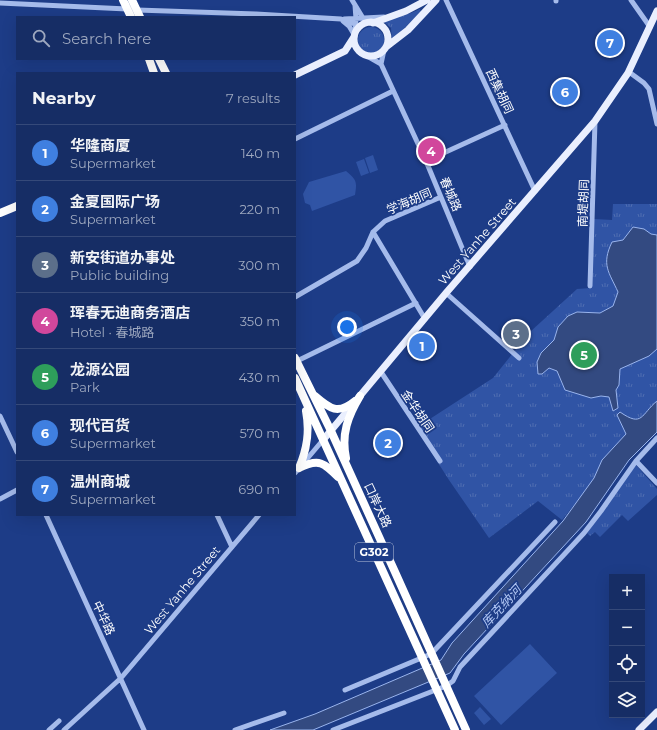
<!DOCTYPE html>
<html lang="en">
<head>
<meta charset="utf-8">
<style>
  body { margin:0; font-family:Montserrat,"Noto Sans SC",sans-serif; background:#1f356b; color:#f1f3f6 }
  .controls { position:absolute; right:12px; bottom:12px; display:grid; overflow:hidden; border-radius:0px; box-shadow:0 4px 16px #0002 }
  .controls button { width:36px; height:36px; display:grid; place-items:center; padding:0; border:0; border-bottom:1px solid #354979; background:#162d65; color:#f1f3f6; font:20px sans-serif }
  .you { position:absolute; left:347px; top:327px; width:14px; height:14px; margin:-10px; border:3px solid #fff; border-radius:50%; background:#1a73e8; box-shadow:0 0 0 6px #1a73e833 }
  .badge { display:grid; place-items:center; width:26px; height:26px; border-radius:50%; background:#fbe464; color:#fff; font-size:13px; font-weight:700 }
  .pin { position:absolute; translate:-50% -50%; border:2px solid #fff; box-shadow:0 1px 4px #0006 }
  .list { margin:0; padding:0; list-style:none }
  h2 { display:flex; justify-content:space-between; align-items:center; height:52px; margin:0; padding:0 16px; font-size:17px }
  h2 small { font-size:13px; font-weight:400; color:#9ea8bf }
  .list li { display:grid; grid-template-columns:26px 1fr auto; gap:12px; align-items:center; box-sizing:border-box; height:56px; padding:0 16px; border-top:1px solid #354979 }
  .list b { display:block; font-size:15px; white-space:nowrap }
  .list p { margin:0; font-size:13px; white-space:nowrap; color:#9ea8bf }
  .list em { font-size:13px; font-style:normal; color:#9ea8bf }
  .icon { flex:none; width:22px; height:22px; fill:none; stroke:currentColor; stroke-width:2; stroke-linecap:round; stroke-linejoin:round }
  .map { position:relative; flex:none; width:657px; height:730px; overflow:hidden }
  .search { position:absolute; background:#162d65; box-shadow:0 4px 16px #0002; left:16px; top:16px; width:280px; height:44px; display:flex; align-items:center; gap:10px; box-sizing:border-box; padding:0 14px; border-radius:0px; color:#9ea8bf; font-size:15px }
  .panel { position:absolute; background:#162d65; box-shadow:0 4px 16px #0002; left:16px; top:72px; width:280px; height:444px; border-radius:0px }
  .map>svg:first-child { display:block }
  .grass { fill:url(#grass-tufts) }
  .pitch { fill:#3054a5 }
  .water { fill:#334a81; stroke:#99b4ed }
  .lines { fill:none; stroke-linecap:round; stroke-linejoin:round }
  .minor { stroke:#a5bbeb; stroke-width:5 }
  .major { stroke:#eaeffe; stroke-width:7 }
  .highway { stroke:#fff; stroke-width:8 }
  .labels { text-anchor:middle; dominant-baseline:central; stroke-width:3.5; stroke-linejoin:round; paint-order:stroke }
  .shield { fill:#1d3c87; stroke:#bbc4db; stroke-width:1 }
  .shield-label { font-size:11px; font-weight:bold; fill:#fff }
  .street-label { font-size:12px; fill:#fff; stroke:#1d3c87 }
  .water-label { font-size:13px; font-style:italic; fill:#b1c6f3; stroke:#1d3c87 }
</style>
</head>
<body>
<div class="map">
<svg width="657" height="730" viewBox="0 0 657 730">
  <defs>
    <pattern id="grass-tufts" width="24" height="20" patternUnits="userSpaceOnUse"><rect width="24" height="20" fill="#3054a5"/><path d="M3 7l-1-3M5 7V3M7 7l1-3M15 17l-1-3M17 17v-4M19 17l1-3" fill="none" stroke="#4f6eb2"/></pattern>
  </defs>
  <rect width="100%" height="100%" fill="#1d3c87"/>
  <!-- grass -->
  <path class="grass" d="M420,9L421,12L392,40L391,28L383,21L411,13Z
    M358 40a13 13 0 1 1 26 0a13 13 0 1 1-26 0Z
    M613,204H657V402L562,520L538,501L489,538L449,480L416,428L493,378L530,332L577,289L591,288L594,219L612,220Z
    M635,464L657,489V495L628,521L622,515L600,537L595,532L590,536L587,533Z"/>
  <!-- pitch -->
  <path class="pitch" d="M373,155L378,170L370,173L365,158Z
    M364,159L369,173L361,176L356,162Z
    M346,171C357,180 357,182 355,195L312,211L310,205L305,203L303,194L309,182Z
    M530,644L557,673L501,725L474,696Z
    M480,707L491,719L484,725L474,713Z"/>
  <!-- water -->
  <path class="water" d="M633,227L644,229L651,234L657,235V349L649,356L620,369L619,385L616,390L618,408L613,411L609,397L601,396L591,398L565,390L557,371L549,368L542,374H538L537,362L541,353L554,340L558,327L568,316L577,312L600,313L613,306L618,292C609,272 601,265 612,242L623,240Z
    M657,401V432L629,460L586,522L464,654L450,673L313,730H270L315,714L441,660L452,643L563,521L594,478L602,460L626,434L617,415L620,412C643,428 641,414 657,401Z"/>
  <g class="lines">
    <!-- minor -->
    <path class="minor" d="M352,0L366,23
      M446,0L535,191
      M556,0V1
      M631,0L650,27
      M0,3L127,9
      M355,5L356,19L355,33
      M137,10L256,14L341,19L360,26
      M344,19L384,17
      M343,21L349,26L355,36
      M367,56L381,64L426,161L470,267
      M381,64L384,50
      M629,72L644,83L649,89L657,124
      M295,139L393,91
      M426,161L505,125
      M373,232L425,319
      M590,286L595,121
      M446,293L519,358
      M295,297L357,261L366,248L373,232L385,221L441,197
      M295,362L416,303
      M381,372L440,461
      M0,416L17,452
      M636,461L657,483
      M295,473L323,440
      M0,499L17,490
      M46,515L144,730
      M217,515L232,547
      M345,690L431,654L555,522
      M49,730L59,721
      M64,730L121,678L259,515
      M235,730L284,713
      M333,730L446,686L453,681L460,667L584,533L601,511L636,461L657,438"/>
    <!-- major -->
    <path class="major" d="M354 39a17 17 0 1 1 34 0a17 17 0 1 1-34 0Z
      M373,23L406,11L427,0
      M386,47L408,30L436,0
      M295,75L345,51L354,37
      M323,440L446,293L595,121L628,73L657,11
      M639,730L657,712"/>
    <!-- highway -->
    <path class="highway" d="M123,0L131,17
      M132,0L140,17
      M149,59L154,73
      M159,59L166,73
      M0,213L17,206
      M295,358L331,431L395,572L466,730
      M295,378L455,730
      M315,396C330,409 338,415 355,401
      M346,458C341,434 348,416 360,396
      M299,468C307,449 310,432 306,411
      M299,468C319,458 324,463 338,477"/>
  </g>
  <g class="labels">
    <!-- shield labels -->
    <rect class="shield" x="355" y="543" width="38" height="18" rx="3"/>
    <g class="shield-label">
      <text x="374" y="552">G302</text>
    </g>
    <!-- street labels -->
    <g class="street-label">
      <text transform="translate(500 91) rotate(65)">西集胡同</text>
      <text transform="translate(451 194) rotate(67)">春城路</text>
      <text transform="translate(409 201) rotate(-23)">学海胡同</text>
      <text transform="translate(583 203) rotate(-88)">南堤胡同</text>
      <text transform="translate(477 241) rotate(-49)">West Yanhe Street</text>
      <text transform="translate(418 411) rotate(56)">金华胡同</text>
      <text transform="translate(378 505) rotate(65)">口岸大路</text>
      <text transform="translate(182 590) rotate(-50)">West Yanhe Street</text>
      <text transform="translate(104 618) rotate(65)">中华路</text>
    </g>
    <!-- water labels -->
    <g class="water-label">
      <text transform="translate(501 606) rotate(-47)">库克纳河</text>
    </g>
  </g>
</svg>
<div class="controls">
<button>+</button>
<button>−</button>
<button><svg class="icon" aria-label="locate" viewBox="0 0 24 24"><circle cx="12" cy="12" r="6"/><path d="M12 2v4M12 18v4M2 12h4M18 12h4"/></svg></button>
<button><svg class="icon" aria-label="layers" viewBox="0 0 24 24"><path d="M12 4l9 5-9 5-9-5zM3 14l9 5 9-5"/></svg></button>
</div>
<div class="you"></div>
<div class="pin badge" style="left:422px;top:346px;background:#3f7fe0">1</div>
<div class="pin badge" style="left:388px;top:443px;background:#3f7fe0">2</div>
<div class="pin badge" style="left:516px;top:334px;background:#5c6f8a">3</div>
<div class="pin badge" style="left:431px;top:151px;background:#d1479c">4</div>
<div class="pin badge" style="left:584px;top:355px;background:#2e9e5b">5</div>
<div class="pin badge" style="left:565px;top:92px;background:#3f7fe0">6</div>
<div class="pin badge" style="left:610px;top:43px;background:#3f7fe0">7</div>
<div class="search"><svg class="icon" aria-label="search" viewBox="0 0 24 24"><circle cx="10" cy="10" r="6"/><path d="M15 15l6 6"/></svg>Search here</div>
<section class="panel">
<h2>Nearby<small>7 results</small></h2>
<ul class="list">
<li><span class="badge" style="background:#3f7fe0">1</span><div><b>华隆商厦</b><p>Supermarket</p></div><em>140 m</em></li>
<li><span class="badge" style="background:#3f7fe0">2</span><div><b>金夏国际广场</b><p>Supermarket</p></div><em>220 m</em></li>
<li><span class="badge" style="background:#5c6f8a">3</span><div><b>新安街道办事处</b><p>Public building</p></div><em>300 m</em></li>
<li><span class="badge" style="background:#d1479c">4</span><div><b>珲春无迪商务酒店</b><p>Hotel · 春城路</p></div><em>350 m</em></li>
<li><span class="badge" style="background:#2e9e5b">5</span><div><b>龙源公园</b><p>Park</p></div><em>430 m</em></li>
<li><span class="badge" style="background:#3f7fe0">6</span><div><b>现代百货</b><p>Supermarket</p></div><em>570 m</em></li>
<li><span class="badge" style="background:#3f7fe0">7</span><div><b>温州商城</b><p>Supermarket</p></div><em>690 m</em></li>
</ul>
</section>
</div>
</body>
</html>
